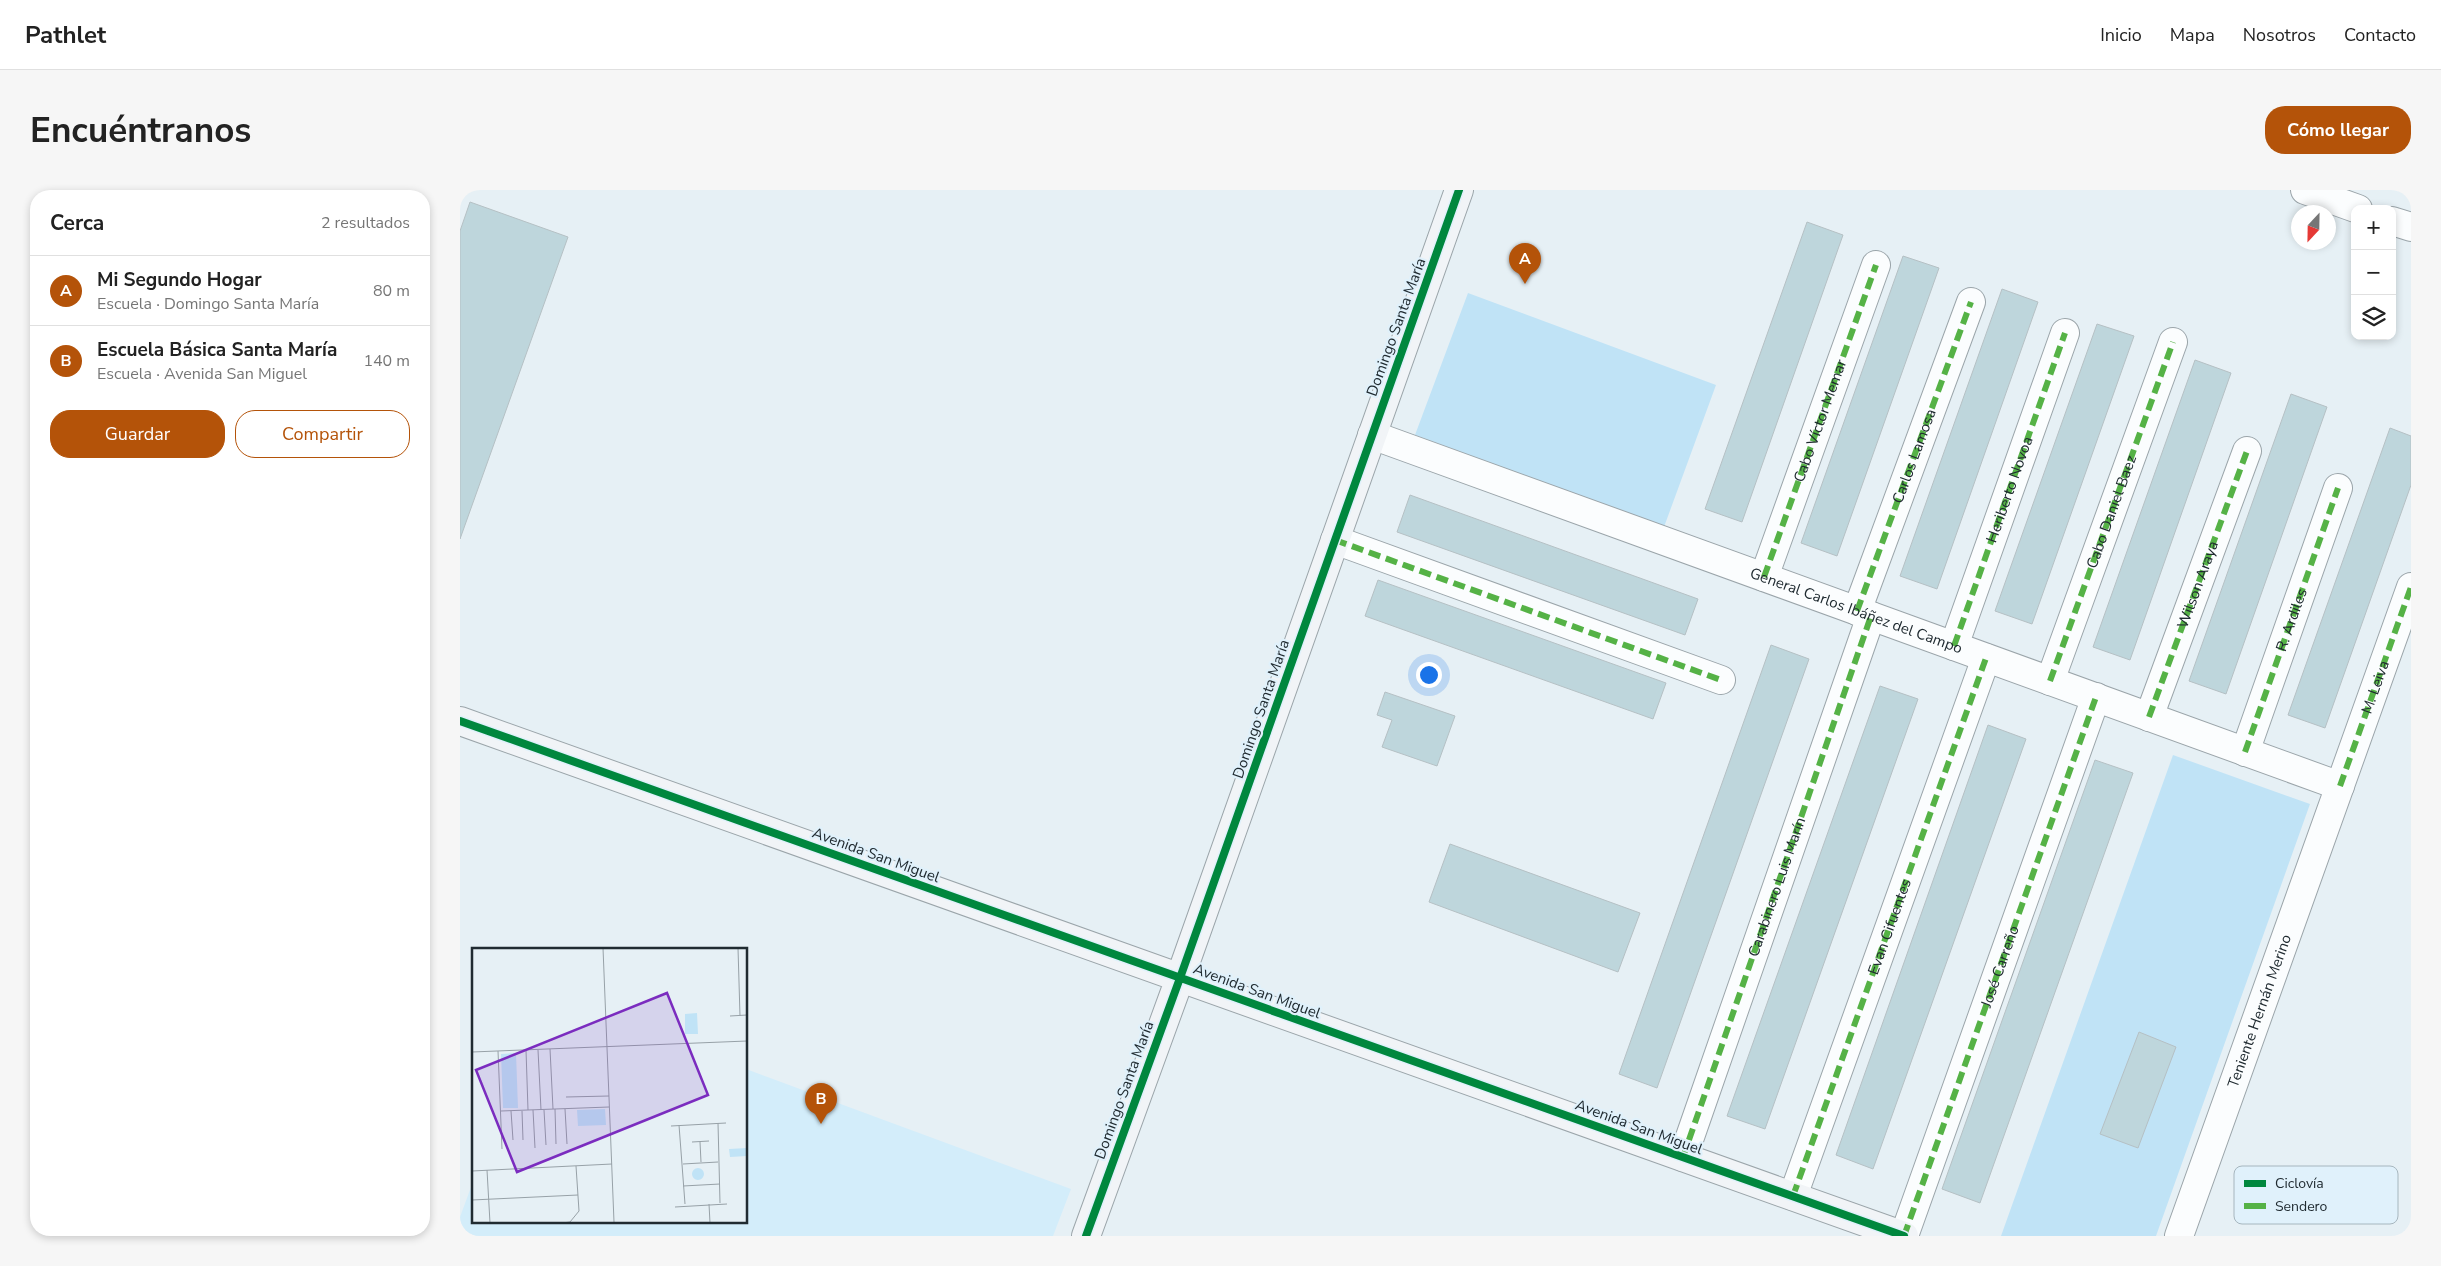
<!DOCTYPE html>
<html lang="es">
<head>
<meta charset="utf-8">
<style>
  body { margin:0; font-family:"Nunito Sans",sans-serif; background:#f6f6f6; color:#222 }
  .controls { position:absolute; right:15px; top:15px; display:grid; overflow:hidden; border-radius:10px; box-shadow:0 2px 8px #0003 }
  .controls button { width:45px; height:45px; display:grid; place-items:center; padding:0; border:0; border-bottom:1px solid #e0e0e0; background:#fff; color:#222; font:25px sans-serif }
  .compass { position:absolute; left:1831px; top:15px; width:45px; height:45px; border-radius:50%; background:#fff; box-shadow:0 2px 8px #0003; rotate:202deg }
  .you { position:absolute; left:968px; top:484px; width:18px; height:18px; margin:-12px; border:4px solid #fff; border-radius:50%; background:#1a73e8; box-shadow:0 0 0 8px #1a73e833 }
  .badge { display:grid; place-items:center; width:32px; height:32px; border-radius:50%; background:#b45309; color:#fff; font-size:16px; font-weight:700 }
  .pin { position:absolute; translate:-50% -41px; filter:drop-shadow(0 1px 2px #0008) }
  .pin::after { content:''; position:absolute; top:26px; width:18px; height:15px; background:inherit; clip-path:polygon(0 0,100% 0,50% 100%) }
  .list { margin:0; padding:0; list-style:none }
  h2 { display:flex; justify-content:space-between; align-items:center; height:65px; margin:0; padding:0 20px; font-size:21px }
  h2 small { font-size:16px; font-weight:400; color:#767676 }
  .list li { display:grid; grid-template-columns:32px 1fr auto; gap:15px; align-items:center; box-sizing:border-box; height:70px; padding:0 20px; border-top:1px solid #e0e0e0 }
  .list b { display:block; font-size:19px; white-space:nowrap }
  .list p { margin:0; font-size:16px; white-space:nowrap; color:#767676 }
  .list em { font-size:16px; font-style:normal; color:#767676 }
  .actions { display:flex; gap:10px; padding:15px 20px }
  .actions a { flex:1; padding:11px 0; border:1px solid #b45309; border-radius:20px; text-align:center; font-size:18px; color:#b45309 }
  .actions .main { background:#b45309; color:#fff }
  .icon { flex:none; width:28px; height:28px; fill:none; stroke:currentColor; stroke-width:2; stroke-linecap:round; stroke-linejoin:round }
  .map { position:relative; flex:none; width:1951px; height:1046px; overflow:hidden; border-radius:20px }
  header { display:flex; align-items:center; gap:30px; box-sizing:border-box; height:70px; padding:0 25px; background:#fff; border-bottom:1px solid #e0e0e0 }
  header strong { font-size:24px }
  nav { display:flex; gap:28px; margin-inline-start:auto; font-size:18px }
  .intro { display:flex; align-items:center; justify-content:space-between; box-sizing:border-box; height:120px; padding:0 30px }
  h1 { margin:0; font-size:35px }
  .button { padding:12px 22px; border-radius:20px; background:#b45309; color:#fff; font-size:18px; font-weight:700 }
  main { display:flex; gap:30px; padding:0 30px }
  aside { flex:1; background:#fff; border-radius:20px; box-shadow:0 2px 8px #0003 }
  .map>svg:first-child { display:block }
  .built { fill:#d3edfa }
  .green { fill:#c0e3f6 }
  .building { fill:#bed6dc; stroke:#b5c0c4 }
  .lines { fill:none; stroke-linecap:round; stroke-linejoin:round }
  .street-casing { stroke:#9ba5aa; stroke-width:30 }
  .secondary-casing { stroke:#9ba5aa; stroke-width:30 }
  .street { stroke:#fbfdfe; stroke-width:28 }
  .secondary { stroke:#f1f4f7; stroke-width:28 }
  .quiet { stroke:#55b246; stroke-width:6; stroke-dasharray:12 6; stroke-linecap:butt }
  .cycleway-casing { stroke:#e0f1fb; stroke-width:11 }
  .cycleway { stroke:#00873e; stroke-width:8 }
  .labels { text-anchor:middle; dominant-baseline:central; stroke-width:4.5; stroke-linejoin:round; paint-order:stroke }
  .street-label { font-size:15px; fill:#202b31; stroke:#e0f1fb }
  .inset-road { fill:none; stroke:#97a1a7; stroke-width:1 }
  .view { fill:#7b2cbf; fill-opacity:0.15; stroke:#7b2cbf; stroke-width:2.5 }
  .inset-edge { fill:none; stroke:#202b31; stroke-width:2.5 }
  .key { fill:#e0f1fb; stroke:#a6b6be; stroke-width:1 }
  .key-label { font-size:14px; fill:#202b31 }
</style>
</head>
<body>
<header>
<strong>Pathlet</strong>
<nav><a>Inicio</a><a>Mapa</a><a>Nosotros</a><a>Contacto</a></nav>
</header>
<div class="intro"><h1>Encuéntranos</h1><a class="button">Cómo llegar</a></div>
<main>
<aside>
<h2>Cerca<small>2 resultados</small></h2>
<ul class="list">
<li><span class="badge">A</span><div><b>Mi Segundo Hogar</b><p>Escuela · Domingo Santa María</p></div><em>80 m</em></li>
<li><span class="badge">B</span><div><b>Escuela Básica Santa María</b><p>Escuela · Avenida San Miguel</p></div><em>140 m</em></li>
</ul>
<div class="actions"><a class="main">Guardar</a><a>Compartir</a></div>
</aside>
<div class="map">
<svg width="1951" height="1046" viewBox="0 0 1951 1046">
  <rect width="100%" height="100%" fill="#e6f0f5"/>
  <!-- built -->
  <path class="built" d="M286,879L611,999L593,1046H0V1027L14,989V1032H286Z"/>
  <!-- green -->
  <path class="green" d="M1008,103L1256,195L1204,337L955,245Z
    M1713,565L1850,614L1696,1046H1541Z"/>
  <!-- building -->
  <path class="building" d="M10,12L108,47L0,349V41Z
    M1347,32L1383,45L1282,332L1245,319Z
    M1443,66L1479,78L1377,366L1341,353Z
    M1542,99L1578,112L1477,399L1440,386Z
    M1637,134L1674,146L1572,434L1535,421Z
    M1735,170L1771,183L1670,470L1633,457Z
    M1831,204L1867,217L1766,504L1729,491Z
    M1930,238L1951,246V295L1865,538L1828,525Z
    M950,305L1238,409L1225,445L937,342Z
    M918,390L1206,493L1193,529L905,426Z
    M1311,455L1349,469L1197,898L1159,884Z
    M1420,496L1458,509L1305,939L1267,926Z
    M925,502L995,526L977,576L922,557L932,530L917,525Z
    M1528,535L1566,549L1413,979L1376,965Z
    M1635,570L1673,583L1520,1013L1482,999Z
    M990,654L1180,723L1158,782L969,712Z
    M1679,842L1716,857L1678,958L1640,944Z"/>
  <g class="lines">
    <defs>
      <g id="street">
        <path d="M1845,0L1898,19"/>
        <path d="M1932,31L1951,37"/>
        <path id="s1" d="M912,245L1880,596"/>
        <path d="M875,350L1261,490"/>
        <path id="s2" d="M1304,387L1416,75"/>
        <path id="s3" d="M1397,421L1511,112"/>
        <path d="M1494,456L1605,143"/>
        <path d="M1590,491L1713,152"/>
        <path id="s4" d="M1689,527L1787,261"/>
        <path id="s5" d="M1785,562L1878,298"/>
        <path d="M1223,967L1411,426"/>
        <path d="M1333,1006L1526,468"/>
        <path id="s6" d="M1444,1046L1636,507"/>
        <path id="s7" d="M1719,1046L1951,397"/>
      </g>
      <path id="secondary" d="M0,531L1444,1046
        M626,1046L720,788L999,0"/>
    </defs>
    <!-- street casing -->
    <use href="#street" class="street-casing"/>
    <!-- secondary casing -->
    <use href="#secondary" class="secondary-casing"/>
    <!-- street -->
    <use href="#street" class="street"/>
    <!-- secondary -->
    <use href="#secondary" class="secondary"/>
    <!-- quiet -->
    <g class="quiet">
      <path d="M875,350L1261,490"/>
      <path d="M1304,387L1416,75"/>
      <path d="M1397,421L1511,112"/>
      <path id="s8" d="M1494,456L1605,143"/>
      <path id="s9" d="M1590,491L1713,152"/>
      <path d="M1689,527L1787,261"/>
      <path d="M1785,562L1878,298"/>
      <path id="s10" d="M1880,596L1951,397"/>
      <path id="s11" d="M1223,967L1411,426"/>
      <path id="s12" d="M1333,1006L1526,468"/>
      <path d="M1444,1046L1636,507"/>
    </g>
    <defs>
      <path id="cycleway" d="M0,531L1444,1046
        M626,1046L720,788L999,0"/>
    </defs>
    <!-- cycleway casing -->
    <use href="#cycleway" class="cycleway-casing"/>
    <!-- cycleway -->
    <use href="#cycleway" class="cycleway"/>
  </g>
  <g class="labels">
    <!-- street labels -->
    <g class="street-label">
      <text transform="translate(936 137) rotate(-70)">Domingo Santa María</text>
      <text stroke="none"><textPath href="#s2" startOffset="166">Cabo Víctor Memar</textPath></text>
      <text stroke="none"><textPath href="#s3" startOffset="165">Carlos Lamosa</textPath></text>
      <text stroke="none"><textPath href="#s8" startOffset="166">Heriberto Novoa</textPath></text>
      <text stroke="none"><textPath href="#s9" startOffset="180">Cabo Daniel Baez</textPath></text>
      <text stroke="none"><textPath href="#s4" startOffset="141">Wilson Araya</textPath></text>
      <text stroke="none"><textPath href="#s1" startOffset="515">General Carlos Ibáñez del Campo</textPath></text>
      <text stroke="none"><textPath href="#s5" startOffset="140">R. Ardiles</textPath></text>
      <text stroke="none"><textPath href="#s10" startOffset="105">M. Leiva</textPath></text>
      <text transform="translate(801 519) rotate(-71)">Domingo Santa María</text>
      <text transform="translate(416 665) rotate(20)">Avenida San Miguel</text>
      <text stroke="none"><textPath href="#s11" startOffset="286">Carabinero Luis Marín</textPath></text>
      <text stroke="none"><textPath href="#s12" startOffset="286">Evan Cifuentes</textPath></text>
      <text stroke="none"><textPath href="#s6" startOffset="286">José Carreño</textPath></text>
      <text transform="translate(797 801) rotate(20)">Avenida San Miguel</text>
      <text stroke="none"><textPath href="#s7" startOffset="239">Teniente Hernán Merino</textPath></text>
      <text transform="translate(664 900) rotate(-70)">Domingo Santa María</text>
      <text transform="translate(1179 937) rotate(20)">Avenida San Miguel</text>
    </g>
  </g>
  <!-- overview -->
  <g transform="translate(12 758)">
    <rect width="275" height="275" fill="#e6f0f5"/>
    <path d="M225,65L226,86H213V66ZM44,105L46,160H31L29,106ZM133,161L134,177L106,178L105,162ZM275,200V208L258,209L257,201ZM220 226a6 6 0 1 1 12 0a6 6 0 1 1-12 0Z" fill="#c0e3f6"/>
    <path class="inset-road" d="M131,0L142,274M266,0L268,68M258,68L275,67M78,101L81,161M54,102L56,162M66,102L69,162M26,103L30,201M0,104L275,93M94,149L137,148M83,161L84,196M93,161L95,196M61,162L63,200M72,162L74,197M29,163L137,159M39,163L41,192M50,163L51,192M246,175L248,255M207,177L213,256M199,178L254,175M220,194L237,193M228,194L229,214M211,216L246,214M15,222L18,275M0,223L140,216M211,238L248,236M0,252L106,247M237,256L238,275M203,259L255,256M90,275L98,274L107,263L104,218"/>
    <path class="view" d="M195,45L236,147L45,224L4,122Z"/>
    <rect width="275" height="275" class="inset-edge"/>
  </g>
  <!-- legend -->
  <rect x="1774" y="976" width="164" height="58" rx="8" class="key"/>
  <rect x="1784" y="990" width="22" height="7" fill="#00873e"/>
  <rect x="1784" y="1013" width="22" height="6" fill="#55b246"/>
  <g class="key-label">
    <text x="1815" y="998">Ciclovía</text>
    <text x="1815" y="1021">Sendero</text>
  </g>
</svg>
<div class="controls">
<button>+</button>
<button>−</button>
<button><svg class="icon" aria-label="layers" viewBox="0 0 24 24"><path d="M12 4l9 5-9 5-9-5zM3 14l9 5 9-5"/></svg></button>
</div>
<svg class="compass" viewBox="-18 -18 36 36"><path d="M0-13l5 13h-10z" fill="#e53935"/><path d="M0 13l5-13h-10z" fill="#767676"/></svg>
<div class="you"></div>
<div class="pin badge" style="left:1065px;top:94px">A</div>
<div class="pin badge" style="left:361px;top:934px">B</div>
</div>
</main>
</body>
</html>
